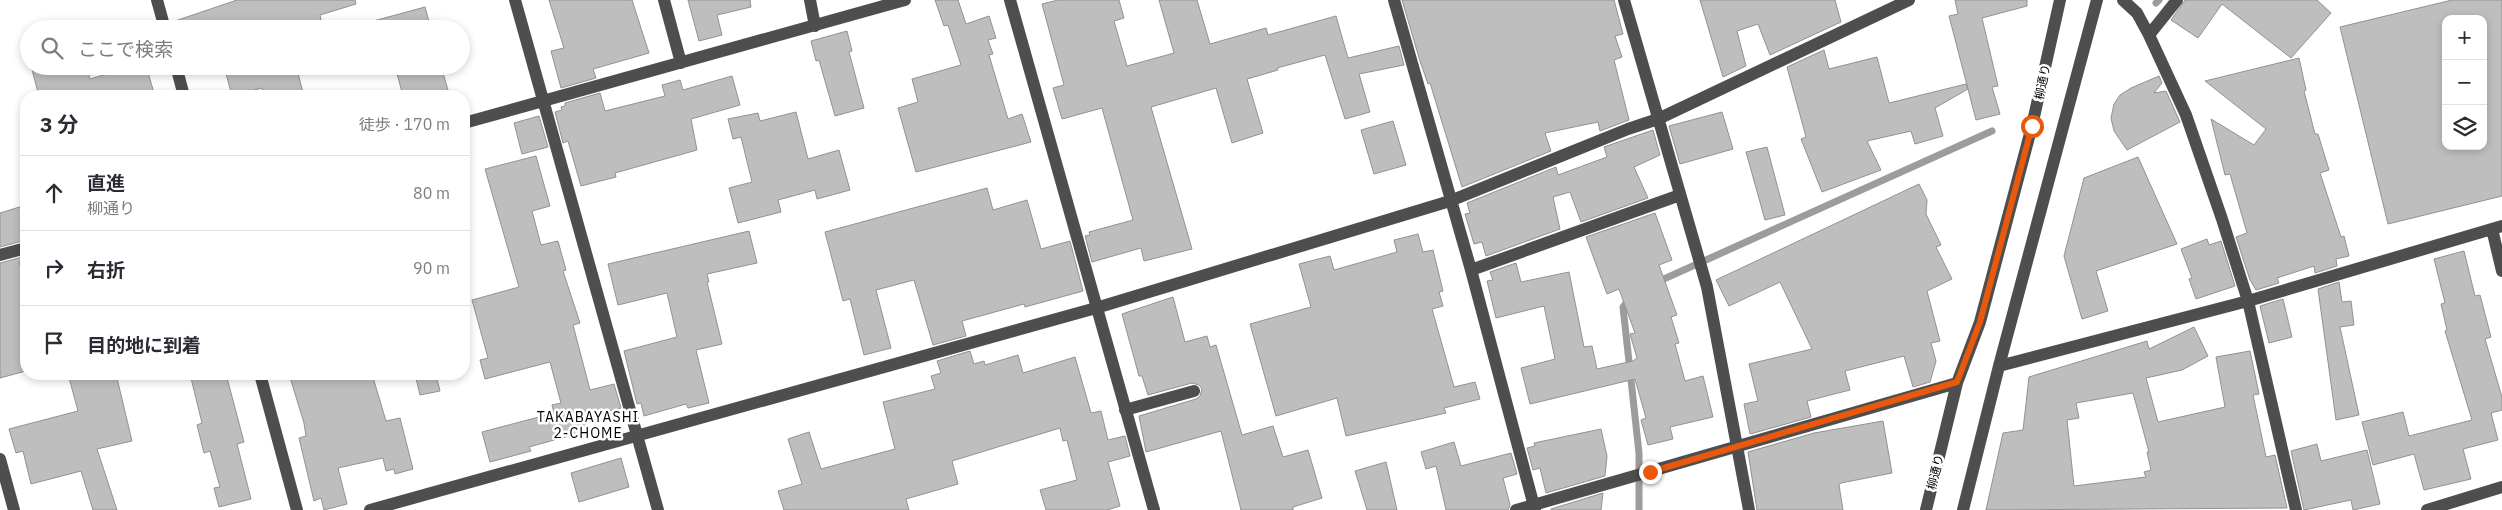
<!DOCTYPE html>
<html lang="ja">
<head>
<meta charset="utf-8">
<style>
  body { margin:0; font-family:"IBM Plex Sans","Noto Sans JP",sans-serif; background:#f7f7f7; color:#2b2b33 }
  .controls { position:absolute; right:15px; top:15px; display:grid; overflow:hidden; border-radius:10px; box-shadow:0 2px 8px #0003 }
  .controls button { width:45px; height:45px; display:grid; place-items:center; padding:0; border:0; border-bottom:1px solid #e1e1e2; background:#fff; color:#2b2b33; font:25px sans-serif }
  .stop { position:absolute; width:15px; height:15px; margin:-11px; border:4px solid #ea580c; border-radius:50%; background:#fff }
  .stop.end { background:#ea580c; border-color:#fff; box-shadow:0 1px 5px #0008 }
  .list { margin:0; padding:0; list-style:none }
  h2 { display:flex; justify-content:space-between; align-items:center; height:65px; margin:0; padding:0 20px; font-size:21px }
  h2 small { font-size:16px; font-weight:400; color:#7c7c81 }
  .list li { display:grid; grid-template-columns:32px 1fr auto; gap:15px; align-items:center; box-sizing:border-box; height:75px; padding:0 20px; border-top:1px solid #e1e1e2 }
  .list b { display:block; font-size:19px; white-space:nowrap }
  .list p { margin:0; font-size:16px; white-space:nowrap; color:#7c7c81 }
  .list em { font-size:16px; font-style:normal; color:#7c7c81 }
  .icon { flex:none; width:28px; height:28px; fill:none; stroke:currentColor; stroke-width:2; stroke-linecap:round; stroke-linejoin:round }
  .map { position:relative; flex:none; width:2502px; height:510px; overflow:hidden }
  .search { position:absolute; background:#fff; box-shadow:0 2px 8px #0003; left:20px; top:20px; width:450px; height:55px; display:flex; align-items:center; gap:12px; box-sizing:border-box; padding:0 18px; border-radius:28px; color:#7c7c81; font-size:19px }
  .panel { position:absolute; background:#fff; box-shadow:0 2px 8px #0003; left:20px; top:90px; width:450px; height:290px; border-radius:20px }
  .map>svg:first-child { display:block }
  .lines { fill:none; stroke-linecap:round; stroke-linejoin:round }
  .stream { stroke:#9c9c9c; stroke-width:7 }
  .building { fill:#bebebe; stroke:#929292; fill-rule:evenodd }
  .minor { stroke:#4e4e4e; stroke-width:12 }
  .route { stroke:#ea580c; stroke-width:6 }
  .labels { text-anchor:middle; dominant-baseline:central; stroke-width:5; stroke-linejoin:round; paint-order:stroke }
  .street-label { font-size:12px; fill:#000; stroke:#fff }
  .neighbourhood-label { font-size:14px; letter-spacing:1px; fill:#000; stroke:#fff }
</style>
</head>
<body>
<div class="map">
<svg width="2502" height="510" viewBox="0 0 2502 510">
  <rect width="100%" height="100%" fill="#fff"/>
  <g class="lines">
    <!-- stream -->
    <path class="stream" d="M2156,3L2159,0
      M1655,283L1992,131
      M1629,299L1623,307L1639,453V510"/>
  </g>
  <!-- building -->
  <path class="building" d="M237,0H355L356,4L320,15L322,24L306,29H173L172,22Z
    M549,0H632L649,53L593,69L596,78L561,88L551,51L564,48Z
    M688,0H750L751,7L717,15L722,35L699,41Z
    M935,0H958L966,24L989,16L996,38L988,40L993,54L989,55L1008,119L1022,114L1031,142L916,172L898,108L918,102L912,79L961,65L948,25L944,26Z
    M1058,0H1119L1124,18L1114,21L1127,66L1174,53L1159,0H1197L1210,44L1266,28L1268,35L1336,16L1348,58L1399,46L1404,65L1359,74L1370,112L1345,119L1325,55L1277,68L1278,70L1247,79L1263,133L1232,143L1216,88L1151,107L1192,249L1144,261L1141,248L1092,262L1085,236L1090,235L1089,232L1133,220L1102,108L1062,119L1053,88L1064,85L1042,4Z
    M1402,0H1614L1623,34L1615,36L1622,57L1614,60L1629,120L1600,131L1598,122L1545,133L1551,151L1462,187L1430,83L1428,84L1420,61Z
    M1700,0H1835L1841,22L1770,55L1758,24L1737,31L1746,66L1723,77Z
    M1955,0H2027V6L1982,18L1998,86L1992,87L2000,114L1976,120L1968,89L1935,108L1943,136L1915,144L1911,131L1867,141L1881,170L1822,192L1801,139L1806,137L1787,67L1824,50L1829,69L1877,57L1889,103L1966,84L1968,89L1949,16L1958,14Z
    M2185,0H2317L2331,13L2291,58L2222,4L2198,38L2171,20Z
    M2452,0H2502V196L2388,224L2340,27ZM2446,19H2483V146H2446Z
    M425,7L431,29H367L366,23Z
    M847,31L852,51L849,52L864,108L835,116L819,60L816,61L811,41Z
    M2299,58L2306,90L2304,91L2315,134H2318L2329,170L2320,173L2341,237L2344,236L2349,256L2336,259L2337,266L2315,273L2314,266L2277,278L2279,283L2256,290L2250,280L2236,237L2247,233L2230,174L2225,175L2211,119L2254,145L2266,129L2205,81Z
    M31,66H86L90,79L135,66H146L155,96H39Z
    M224,66H296L304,96H263L262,88L232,96Z
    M395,66H441L448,90L425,96H403Z
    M732,76L740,105L691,119L697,150L615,173L616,177L581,186L568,141L563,143L555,112L562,110L561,107L565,106V103L600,93L605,111L665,96L662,85L680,80L683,90Z
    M2159,76L2162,83L2154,93L2166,91L2180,122L2127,150L2114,131L2111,118L2114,104L2120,95L2131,88Z
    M796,112L808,159L839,150L850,190L817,199L815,190L778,200L781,212L738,223L729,188L752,182L741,137L733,139L728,119L758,113L760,121Z
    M1722,112L1733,149L1680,164L1669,126Z
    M539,116L548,147L522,154L514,123Z
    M1393,121L1406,165L1374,174L1361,130Z
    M1653,130L1660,155L1634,167L1648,198L1581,222L1570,192L1553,197L1560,229L1486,256L1482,242L1474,244L1465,214L1470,213L1467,203L1556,167L1558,175L1607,157L1604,147Z
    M1767,147L1785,215L1765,220L1746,152Z
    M536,156L550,206L532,211L541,245L558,241L566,270L563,271L580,323L573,325L590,390L614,384L621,408L583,418L587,431L529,447L531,451L490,462L482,432L554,413L552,405L561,403L550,362L485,379L480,360L488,358L472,300L519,287L485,169Z
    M2138,157L2177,244L2096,271L2108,311L2082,319L2064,256L2084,178Z
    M1919,184L1927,200L1926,214L1941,245L1936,247L1952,279L1927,291L1940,341L1931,343L1936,361L1930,382L1913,387L1904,356L1845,371L1850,390L1807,401L1811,417L1750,434L1744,404L1758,401L1749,364L1812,349L1780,282L1729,306L1716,280Z
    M987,188L993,210L1027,200L1041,249L1070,241L1083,291L1025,307L1024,304L962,321L966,336L933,345L914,280L876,290L891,348L864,355L850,299L843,301L825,232Z
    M26,205V240L0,247V213Z
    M1655,213L1672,260L1659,265L1677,315L1671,317L1679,343L1675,344L1685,381L1703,376L1713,417L1670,427L1673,439L1648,445L1641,420L1646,418L1635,379L1530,404L1521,368L1555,359L1544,306L1496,318L1487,281L1493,280L1490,272L1516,263L1521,282L1569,272L1584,347L1592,346L1597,369L1633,361L1637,358L1630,334L1635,333L1619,289L1607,294L1586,237Z
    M749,231L757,263L707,274L709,282H707L722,344L696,350L709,403L688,408L686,404L644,416L641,403L637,404L624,351L677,337L667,293L618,305L608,264Z
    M1418,234L1423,252L1433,250L1443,291L1439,292L1443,306L1432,309L1454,387L1475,382L1480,399L1444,408L1446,413L1346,436L1337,398L1276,416L1250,324L1311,307L1299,264L1330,256L1334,270L1397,252L1394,240Z
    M2207,239L2209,245L2221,241L2235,286L2196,299L2189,279L2192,278L2181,249Z
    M2464,251L2475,296L2480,295L2491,337L2485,339L2502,397V410L2491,413L2498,440L2463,449L2471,479L2424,490L2414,454L2373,465L2362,422L2403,412L2409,436L2472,420L2445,331L2447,330L2441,304L2445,303L2434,259Z
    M26,256V261L19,262L26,287V371L0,378V263Z
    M2339,282L2342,302L2351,301L2354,325L2340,327L2359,415L2336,420L2318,289Z
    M1173,297L1185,342L1207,336L1210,347L1216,345L1242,435L1273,426L1283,457L1308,450L1322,498L1293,507V510H1241L1221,431L1146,452L1139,416L1196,399L1200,396L1202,389L1199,385L1192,383L1148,395L1142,376H1139L1122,314Z
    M2283,299L2292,337L2269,343L2260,306Z
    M2194,327L2208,356L2182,370L2146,378L2158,422L2225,407L2216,357L2250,351L2259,394L2253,395L2266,457L2275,455L2287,508L1986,510L2003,433L2023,430L2029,377L2147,341L2149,349ZM2133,393L2149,452H2147L2151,470L2144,472L2146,477L2074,486L2067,420L2079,418L2076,403Z
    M970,351L974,364L984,361L985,365L1018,355L1023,373L1075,357L1091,413L1101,411L1108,440L1125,436L1130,456L1108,462L1120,506L1107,510H1046L1040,490L1077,480L1067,440L1063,441L1060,428L952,461L958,484L906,499L909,510H784L778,491L802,484L788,439L809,432L821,469L895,449L883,402L935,389L931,376L941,373L937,361Z
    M68,374H116L132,441L97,449L117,510H93L81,471L31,484L23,451L16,453L9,429L78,411Z
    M190,374H226L244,442L237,444L251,499L219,507L214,488L220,487L210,451L204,453L197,425L202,423Z
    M289,374H323L325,379L345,374H372L386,421L400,418L413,469L395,474L394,469L386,471L383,458L338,468L347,504L324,510L321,498L314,501L299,438L306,436L304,423Z
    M415,374H436L440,391L420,395Z
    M1883,421L1892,473L1841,483L1839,485L1843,510H1757L1748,452L1814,433Z
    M1601,429L1607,456L1605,476L1546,493L1540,468L1533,470L1527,448L1535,446L1534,443Z
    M1454,442L1461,466L1511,453L1517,474L1503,478L1510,505L1508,510H1446L1436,466L1426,469L1421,452Z
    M2317,444L2321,461L2367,450L2380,504L2353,510L2351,500L2304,510L2291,451Z
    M621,458L629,487L579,502L571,473Z
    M1386,462L1397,510H1367L1355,471Z
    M1603,493L1601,510H1551V509Z"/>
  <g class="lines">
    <!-- minor -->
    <path class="minor" d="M157,0L165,29
      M515,0L658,510
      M664,0L681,63
      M810,0L815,26
      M1010,0L1154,510
      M1394,0L1471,270L1535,510
      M1624,0L1707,287L1749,510
      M2123,0L2137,13L2149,35L2186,115L2222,219L2248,301L2296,510
      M2149,35L2177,0
      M176,66L184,96
      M464,123L905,0
      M2492,229L2502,271
      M0,255L26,248
      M1471,270L1680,195
      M1999,366L2248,301L2502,226
      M260,374L297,510
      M1125,410L1194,391
      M0,459L14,510
      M370,510L1096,308L1450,201L1628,129L1658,119L1909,0
      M1516,510L1957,383
      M1926,510L1957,383L1980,322L2032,126L2060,0
      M1963,510L1999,366L2097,0
      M2427,510L2502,487"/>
  </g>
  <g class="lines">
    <!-- route -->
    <path class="route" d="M1650,472L1957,382L1980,322L2032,126"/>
  </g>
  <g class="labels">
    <!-- street labels -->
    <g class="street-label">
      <text transform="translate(2042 82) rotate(-78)">柳通り</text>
      <text transform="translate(1935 472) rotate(-76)">柳通り</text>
    </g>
    <!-- neighbourhood labels -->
    <g class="neighbourhood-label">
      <text x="588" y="417">TAKABAYASHI<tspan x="588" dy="16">2-CHOME</tspan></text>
    </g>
  </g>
</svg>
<div class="controls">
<button>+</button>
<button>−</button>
<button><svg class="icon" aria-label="layers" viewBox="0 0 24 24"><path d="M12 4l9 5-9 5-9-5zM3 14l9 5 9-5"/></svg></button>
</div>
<div class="stop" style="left:2032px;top:126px"></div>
<div class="stop end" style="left:1650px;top:472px"></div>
<div class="search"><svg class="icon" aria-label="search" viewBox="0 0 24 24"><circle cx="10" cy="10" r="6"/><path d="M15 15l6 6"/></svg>ここで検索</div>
<section class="panel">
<h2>3 分<small>徒歩 · 170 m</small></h2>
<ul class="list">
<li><svg class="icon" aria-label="ahead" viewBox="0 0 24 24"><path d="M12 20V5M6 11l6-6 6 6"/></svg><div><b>直進</b><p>柳通り</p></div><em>80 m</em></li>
<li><svg class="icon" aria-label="right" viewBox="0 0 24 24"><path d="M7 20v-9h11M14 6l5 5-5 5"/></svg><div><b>右折</b></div><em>90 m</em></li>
<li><svg class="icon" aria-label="arrive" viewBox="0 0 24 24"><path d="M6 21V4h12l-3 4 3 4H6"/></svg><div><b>目的地に到着</b></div></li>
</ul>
</section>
</div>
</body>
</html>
